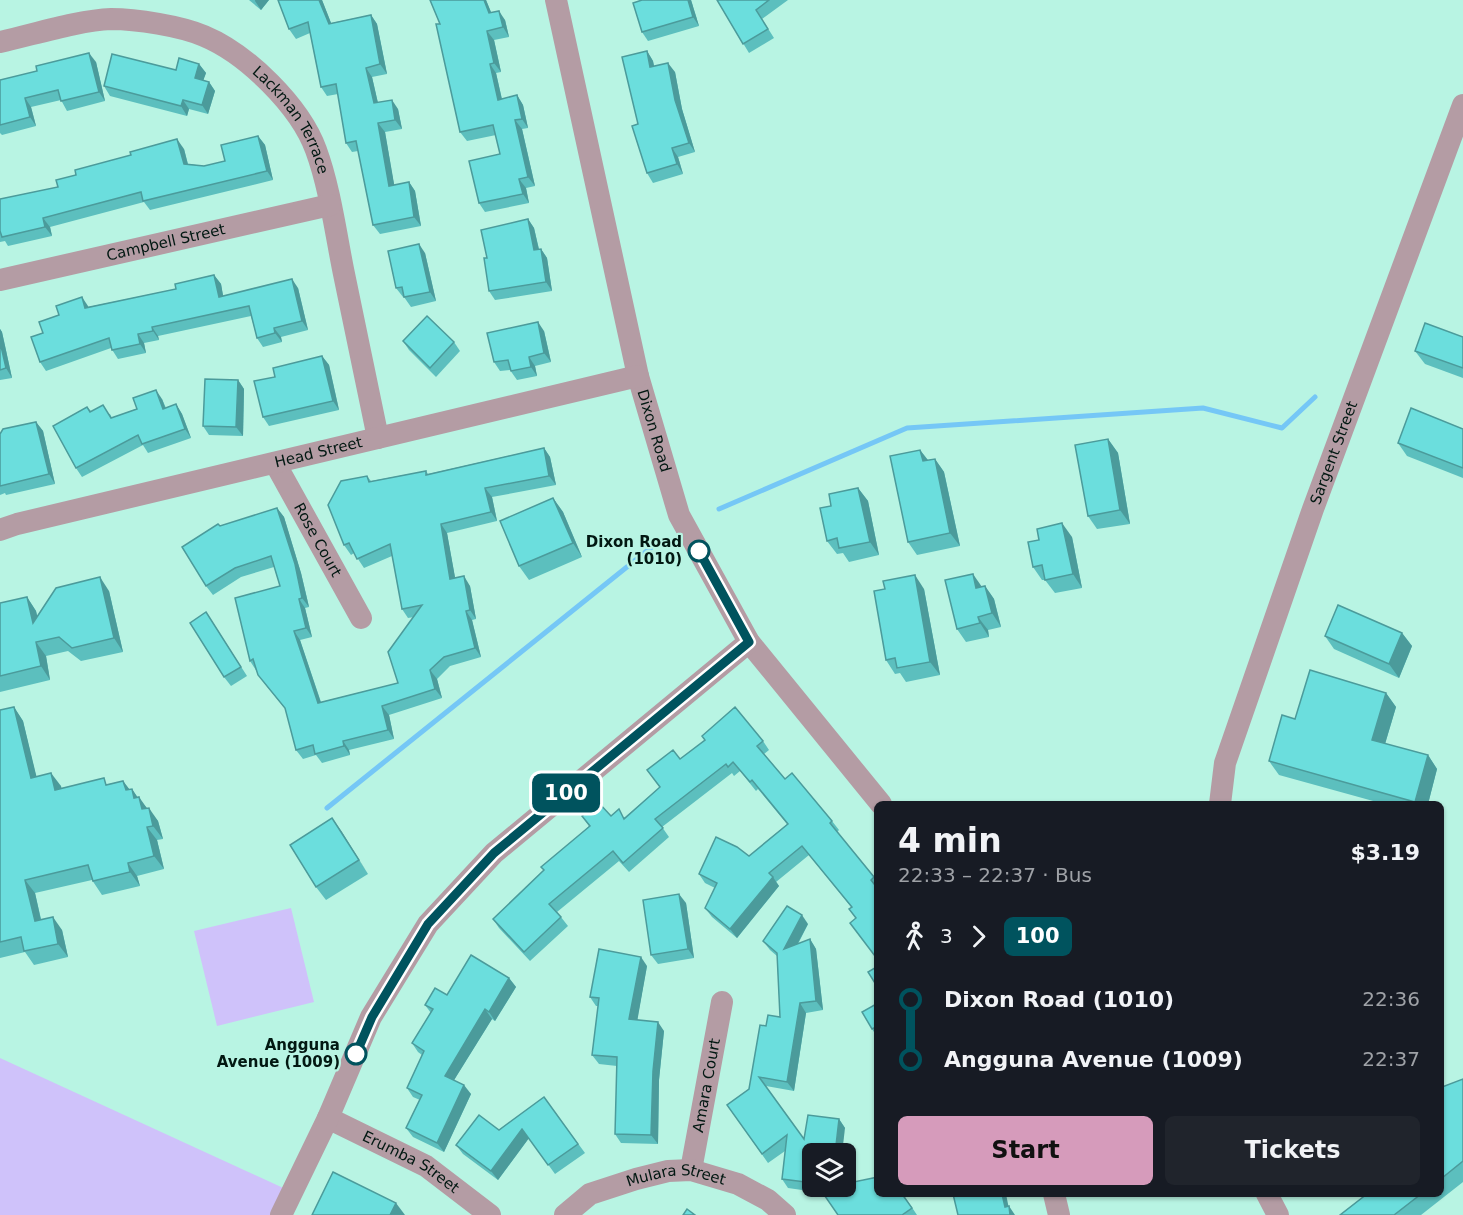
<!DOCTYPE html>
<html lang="en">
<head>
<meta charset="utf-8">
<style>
  :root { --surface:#171b24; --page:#20242c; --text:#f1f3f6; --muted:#9ea1a6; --accent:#d69bbb }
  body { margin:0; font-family:"DejaVu Sans",sans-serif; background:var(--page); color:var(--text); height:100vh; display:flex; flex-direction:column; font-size:22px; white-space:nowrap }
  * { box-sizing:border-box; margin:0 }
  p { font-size:20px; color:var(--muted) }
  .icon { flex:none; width:33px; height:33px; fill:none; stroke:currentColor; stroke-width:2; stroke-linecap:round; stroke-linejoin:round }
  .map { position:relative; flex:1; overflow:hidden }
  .drawer { position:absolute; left:874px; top:801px; width:570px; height:396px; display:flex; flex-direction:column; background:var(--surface); border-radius:9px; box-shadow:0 2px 4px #0004 }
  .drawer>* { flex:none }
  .badge { padding:0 12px; border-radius:9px; font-size:21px; line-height:39px }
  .fabs { position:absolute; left:802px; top:1143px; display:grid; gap:12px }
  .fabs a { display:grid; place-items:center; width:54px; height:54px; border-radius:9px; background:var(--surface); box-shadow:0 2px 4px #0004; font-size:30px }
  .map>.badge { position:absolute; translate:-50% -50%; box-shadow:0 0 0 3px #fff }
  .legs { display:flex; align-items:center; gap:9px; height:66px; padding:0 24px; font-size:20px }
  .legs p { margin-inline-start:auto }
  .head { display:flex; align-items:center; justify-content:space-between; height:102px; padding:0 24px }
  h1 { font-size:33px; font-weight:800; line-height:45px }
  .action { display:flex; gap:12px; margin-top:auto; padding:12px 24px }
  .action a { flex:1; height:69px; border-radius:9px; background:var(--accent); color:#111; font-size:24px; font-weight:800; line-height:69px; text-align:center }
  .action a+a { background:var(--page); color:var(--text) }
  ul { padding:0 24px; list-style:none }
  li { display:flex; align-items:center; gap:21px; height:60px; font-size:22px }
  li i { display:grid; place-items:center; width:9px; height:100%; margin:0 8px; background:currentColor }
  li i::after { content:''; width:15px; height:15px; margin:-8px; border:4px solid; border-radius:50%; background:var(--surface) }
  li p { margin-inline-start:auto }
  li:first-child i { background:linear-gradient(#0000 50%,currentColor 0) }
  li:last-child i { background:linear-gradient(currentColor 50%,#0000 0) }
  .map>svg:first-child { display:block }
  .green { fill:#cfc2fa }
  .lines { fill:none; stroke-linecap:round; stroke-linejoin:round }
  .stream { stroke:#75c7f6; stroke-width:5 }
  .minor { stroke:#b49ca4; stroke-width:22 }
  .wall { fill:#5cbfbe }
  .shaded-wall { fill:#4b9b9b }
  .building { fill:#6bdedd; stroke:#4b9b9b; stroke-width:1.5 }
  .line-1-casing { stroke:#fff; stroke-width:14 }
  .line-1 { stroke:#00535e; stroke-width:9 }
  .stop-1-dot { fill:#fff; stroke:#00535e; stroke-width:3 }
  .labels { text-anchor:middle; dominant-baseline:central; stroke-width:4.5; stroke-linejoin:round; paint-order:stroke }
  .street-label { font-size:15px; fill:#021812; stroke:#b8f4e3 }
  .stop-label { font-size:15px; font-weight:bold; fill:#021812; stroke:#b8f4e3; text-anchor:end }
</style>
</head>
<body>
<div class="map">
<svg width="1463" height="1215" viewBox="0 0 1463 1215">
  <rect width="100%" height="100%" fill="#b8f4e3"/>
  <g class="green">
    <path d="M291,908L314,1002L217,1026L194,931Z"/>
    <path d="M0,1058L292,1192L281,1215H0Z"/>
  </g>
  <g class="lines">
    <g class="stream">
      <path d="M719,509L907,428L1203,408L1282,428L1315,397"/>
      <path d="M327,808L653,546"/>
    </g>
    <g class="minor">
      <path id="s1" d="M556,0L638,376L679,515L749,642L881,804"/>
      <path id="s2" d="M0,42C32,35 80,20 111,19C136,19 181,26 204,36C247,54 300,106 316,150C330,188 336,235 344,274C355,329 367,383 378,438"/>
      <path id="s3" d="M0,280L330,205"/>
      <path id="s4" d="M275,463L361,618"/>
      <path id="s5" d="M0,530L17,524L638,376"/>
      <path id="s6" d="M1220,804L1225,763L1313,509L1463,105"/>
      <path id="s7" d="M328,1118L426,1166L490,1215"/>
      <path id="s8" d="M691,1170L722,1002"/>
      <path d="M1054,1194L1059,1215"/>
      <path d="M1267,1194L1278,1215"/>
      <path d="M281,1215L328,1118L371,1017L428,924L494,853L749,642"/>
      <path id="s9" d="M565,1215L590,1194L636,1179L668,1171L691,1170L738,1184L768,1200L785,1215"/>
    </g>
  </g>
  <g class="wall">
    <path d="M249,0H269L261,10Z"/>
    <path d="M278,0H322L331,23L371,15L377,24L387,74L372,77L378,103L398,109L402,129L385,132L394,185L409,182L415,191L421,226L380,234L373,225L358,151L352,152L346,143L338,94L327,96L321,87L310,33L296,39L289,29Z"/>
    <path d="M430,0H486L491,12L505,20L509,37L494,40L501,72L496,73L502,99L517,95L523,105L528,128L522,129L535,186L526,188L529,203L485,212L479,203L500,154L496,135L467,141L460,132L440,24Z"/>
    <path d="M642,0H691L699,26L648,41L642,32Z"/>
    <path d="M717,0H788L762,19L774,38L749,53Z"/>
    <path d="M647,51L653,61L654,66L675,72L682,109L695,152L678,157L683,174L653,183L647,173L638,124Z"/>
    <path d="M96,62L105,101L67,111L61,100L31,107L36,126L2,135L0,133V80Z"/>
    <path d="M199,64L206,73L203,80L209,82L215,91L208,114L189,109L187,116L110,96L104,86Z"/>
    <path d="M258,136L265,145L273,180L150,210L144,202L50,227L52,236L8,246L5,241L0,242V199L58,187L184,149L188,164L204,166L225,161Z"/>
    <path d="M528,219L534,228L539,249H541L547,258L552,291L495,300L489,291L487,258Z"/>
    <path d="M425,253L436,301L411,307L404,297H403L396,288Z"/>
    <path d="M214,275L221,284L223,296L298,288L308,330L281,337L282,342L263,347L257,338L251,316L158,336L159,340L144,343L146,353L118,359L111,348L46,371L40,362L43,333L59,315L88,306V307L176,289Z"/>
    <path d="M0,329L2,332L12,378L0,380Z"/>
    <path d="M544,331L551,362L535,366L537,376L517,380L510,370L500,371L494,362Z"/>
    <path d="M1463,337V378L1425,364L1415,351Z"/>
    <path d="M403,341L454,342L460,351L436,377L409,350Z"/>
    <path d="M322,356L329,365L339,410L269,426L263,417Z"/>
    <path d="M238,380L244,389L243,436L209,435L203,426Z"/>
    <path d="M162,399L166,408L176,404L182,414L191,438L148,453L143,445L82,477L76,468L87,407L91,411L110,414L112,418Z"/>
    <path d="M36,422L43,431L55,484L6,495L5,493L0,495V434Z"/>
    <path d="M1463,429V478L1407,456L1398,443Z"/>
    <path d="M1108,439L1118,453L1130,524L1097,529L1088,516Z"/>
    <path d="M544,448L550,457L556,485L492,497L497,521L447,533L455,578L470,586L476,619L472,620L481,657L450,666L437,679L442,698L389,715L394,739L349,750L350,755L322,763L316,755L303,759L296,750L286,710L265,684L250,661L280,586L274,567L241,577L213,595L206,586L220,526L277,508L284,517L301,573L309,607L305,608L312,637L300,640L321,702L398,683L414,617L408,618L402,609L392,556L364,568L354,553L351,555L344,545L367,476L371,481L426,471L428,474Z"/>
    <path d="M920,450L928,460L935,459L944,472L960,546L917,555L908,542Z"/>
    <path d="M858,488L868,501L879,555L849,562L843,553L837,554L827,541L831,506Z"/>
    <path d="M553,498L563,512L582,557L529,580L519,566Z"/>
    <path d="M1072,537L1082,588L1055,593L1045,580H1042L1033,567Z"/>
    <path d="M985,586L994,599L1001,627L988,630L989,637L966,642L957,629L982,587Z"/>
    <path d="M924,589L940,675L906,682L900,673L895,674L886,660Z"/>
    <path d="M109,591L123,652L81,661L68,651L46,656L50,680L0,692V603L27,597L36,611L37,616Z"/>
    <path d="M206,612L247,676L231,686L224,677Z"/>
    <path d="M1402,633L1412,646L1399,678L1334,649L1325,636Z"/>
    <path d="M1386,693L1396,707L1385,744L1428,755L1437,769L1428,804H1384L1279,775L1269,761L1295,719Z"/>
    <path d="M14,707L23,721L36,776L61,786V788L109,784L123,781L129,789H132L138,798L158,821L163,839L157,840L164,869L137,876L140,886L102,895L92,880L35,893L41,919L62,930L68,957L34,965L25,952L0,958V710Z"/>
    <path d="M763,741L769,750L764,754L785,779L832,821L839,830L837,832L878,881V960L856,918L851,907L809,855L776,882L779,886L737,938L712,917L705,908L715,888L705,883L699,874L749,856L787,824L758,789L756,791L740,771L734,776L732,773L662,827L669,837L629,872L619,861L557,912L568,926L530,961L499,928L493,919L589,826L582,816L625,817L660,787L680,759Z"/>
    <path d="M332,818L368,874L326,900L316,887Z"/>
    <path d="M686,903L694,958L658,964L651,955Z"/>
    <path d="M808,924L798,944L810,939L816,949L823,1010L806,1013L794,1091L766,1086L804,1139L839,1119L845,1128L813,1154V1186H846L847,1179L850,1183L903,1194L917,1215H838L823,1193L788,1188L782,1179L785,1151L768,1163L727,1105L749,1089L766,1026L780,1017L777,956L770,950L763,941Z"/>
    <path d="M647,966L637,1020L664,1031L659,1080L658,1144L621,1143L615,1134L617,1066L599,1064L592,1055L598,1006H596L590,997Z"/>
    <path d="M509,978L516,987L495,1021L492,1019L454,1080L471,1094L444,1152L413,1137L406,1128L420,1100L413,1097L407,1088L422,1055L418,1052L412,1043L431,1013L425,1005L447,995Z"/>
    <path d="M878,1003V1038L872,1029Z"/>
    <path d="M1463,1079V1182L1421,1215H1340L1367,1194H1442V1087Z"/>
    <path d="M544,1097L585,1153L555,1174L529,1138L498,1180L463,1154L456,1145L499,1130Z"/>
  </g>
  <g class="shaded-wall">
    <path d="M255,0H269L261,10L255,1Z"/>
    <path d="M319,0H322L335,33L329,24Z"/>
    <path d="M484,0H486L495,22L489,13Z"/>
    <path d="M688,0H691L699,26L693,17Z"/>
    <path d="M499,11L505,20L509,37L503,27Z"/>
    <path d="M371,15L377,24L387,74L380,64Z"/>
    <path d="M487,31L494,40L501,72L494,63Z"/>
    <path d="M647,51L653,61L656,76L650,67Z"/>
    <path d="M89,53L96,62L105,101L99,92Z"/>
    <path d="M668,63L675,72L682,109L695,152L689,143L675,100Z"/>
    <path d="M199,64L206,73L201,87L195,78Z"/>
    <path d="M490,64L496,73L504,109L498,100Z"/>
    <path d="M366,68L372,77L380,112L374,103Z"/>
    <path d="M209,82L215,91L208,114L202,105Z"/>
    <path d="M517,95L523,105L528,128L522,119Z"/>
    <path d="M25,98L31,107L36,126L30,117Z"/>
    <path d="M183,100L189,109L187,116L181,106Z"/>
    <path d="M392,100L398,109L402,129L395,120Z"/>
    <path d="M515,120L522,129L535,186L528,177Z"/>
    <path d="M378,123L385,132L396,195L389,186Z"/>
    <path d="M258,136L265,145L273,180L267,171Z"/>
    <path d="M177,139L184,149L190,173L184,164Z"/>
    <path d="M672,148L678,157L683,174L677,164Z"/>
    <path d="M519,179L526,188L529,203L523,194Z"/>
    <path d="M409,182L415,191L421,226L414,217Z"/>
    <path d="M43,218L50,227L52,236L45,227Z"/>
    <path d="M528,219L534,228L541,259L534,250Z"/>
    <path d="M419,244L425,253L436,301L430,292Z"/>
    <path d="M541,249L547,258L552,291L546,282Z"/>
    <path d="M214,275L221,284L225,306L219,297Z"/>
    <path d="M292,279L298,288L308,330L302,321Z"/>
    <path d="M82,297L88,306L92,317L85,308Z"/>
    <path d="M538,322L544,331L551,362L544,353Z"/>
    <path d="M152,327L158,336L159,340L153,331Z"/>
    <path d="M274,328L281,337L282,342L275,333Z"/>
    <path d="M0,329L2,332L12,378L6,368L0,342Z"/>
    <path d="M138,334L144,343L146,353L140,344Z"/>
    <path d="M322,356L329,365L339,410L333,401Z"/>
    <path d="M529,357L535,366L537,376L531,367Z"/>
    <path d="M238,380L244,389L243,436L236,427Z"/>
    <path d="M156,390L162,399L169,418L163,409Z"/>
    <path d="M176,404L182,414L191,438L185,429Z"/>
    <path d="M36,422L43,431L55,484L49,474Z"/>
    <path d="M1108,439L1118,453L1130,524L1120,510Z"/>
    <path d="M544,448L550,457L556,485L549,476Z"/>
    <path d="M920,450L930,463L923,461Z"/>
    <path d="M935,459L944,472L960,546L950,533Z"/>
    <path d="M485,488L492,497L497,521L491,512Z"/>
    <path d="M858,488L868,501L879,555L870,542Z"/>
    <path d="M553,498L563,512L582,557L573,543Z"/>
    <path d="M277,508L284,517L301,573L309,607L302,598Z"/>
    <path d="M1062,523L1072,537L1082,588L1073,574Z"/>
    <path d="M441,524L447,533L457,588L450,579Z"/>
    <path d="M973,574L982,587L976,588Z"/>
    <path d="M915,575L924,589L940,675L930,662Z"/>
    <path d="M464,576L470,586L476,619L470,610Z"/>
    <path d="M100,577L109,591L123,652L114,638Z"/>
    <path d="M985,586L994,599L1001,627L992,613Z"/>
    <path d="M27,597L36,611L42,636L33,623Z"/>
    <path d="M299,599L305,608L312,637L306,628Z"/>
    <path d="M466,611L472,620L481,657L475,648Z"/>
    <path d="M978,617L988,630L989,637L980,623Z"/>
    <path d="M294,631L300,640L324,712L318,703Z"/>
    <path d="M1402,633L1412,646L1399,678L1389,664Z"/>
    <path d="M36,642L46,656L50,680L41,666Z"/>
    <path d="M430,670L437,679L442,698L435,689Z"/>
    <path d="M1386,693L1396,707L1382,754L1372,740Z"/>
    <path d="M382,706L389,715L394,739L388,730Z"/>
    <path d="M14,707L23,721L40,791L31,778Z"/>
    <path d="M343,741L349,750L350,755L344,746Z"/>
    <path d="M1428,755L1437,769L1428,804H1417L1415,802Z"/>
    <path d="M51,773L61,786L65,803L55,790Z"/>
    <path d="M123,781L133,794L126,790Z"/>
    <path d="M132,789L140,801L139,797L149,811L152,823L134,798Z"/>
    <path d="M149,808L158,821L163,839L153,826Z"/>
    <path d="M332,818L342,832L368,874Z"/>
    <path d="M147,827L157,840L164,869L154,856Z"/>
    <path d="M128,863L137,876L140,886L130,872Z"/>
    <path d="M773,877L779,886L737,938L730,929Z"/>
    <path d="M25,880L35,893L44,934L35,921Z"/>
    <path d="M679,894L686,903L694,958L688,949Z"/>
    <path d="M802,915L808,924L790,958L784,949Z"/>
    <path d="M53,917L62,930L68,957L58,944Z"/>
    <path d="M810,939L816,949L823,1010L816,1001Z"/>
    <path d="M641,957L647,966L636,1028L629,1019Z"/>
    <path d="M509,978L516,987L495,1021L489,1012Z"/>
    <path d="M800,1003L806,1013L794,1091L787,1082Z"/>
    <path d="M485,1009L492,1019L451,1085L445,1076Z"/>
    <path d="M658,1022L664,1031L659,1080L658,1144L651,1135L653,1071Z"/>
    <path d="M464,1085L471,1094L444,1152L437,1143Z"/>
    <path d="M839,1119L845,1128L842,1154H835Z"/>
    <path d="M522,1129L529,1138L498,1180L491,1171Z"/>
    <path d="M1002,1194H1006L1009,1209V1206L1015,1215H1010L1005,1207Z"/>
    <path d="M396,1203L405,1215H390Z"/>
  </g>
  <g class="building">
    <path d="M278,0H319L329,24L371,15L380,64L366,68L374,103L392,100L395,120L378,123L389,186L409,182L414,217L373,225L356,141L346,143L336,84L321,87L308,22L289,29Z"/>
    <path d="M430,0H484L489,13L499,11L503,27L487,31L494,63L490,64L498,100L517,95L522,119L515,120L528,177L519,179L523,194L479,203L469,161L500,154L493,125L460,132L436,24H440Z"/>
    <path d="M642,0H688L693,17L642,32L633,3Z"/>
    <path d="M717,0H769L756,10L768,29L743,44Z"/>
    <path d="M647,51L650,67L668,63L675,100L689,143L672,148L677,164L647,173L632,126L638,124L622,57Z"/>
    <path d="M89,53L99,92L61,101L58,90L25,98L30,117L0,125V80L37,71L36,66Z"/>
    <path d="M112,54L176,70L179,58L199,64L195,78L209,82L202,105L183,100L181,106L104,86Z"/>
    <path d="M258,136L267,171L143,201L141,192L43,218L45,227L2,237L0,231V199L58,187L56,180L76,175L75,170L131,155L130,152L177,139L184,164L204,166L225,161L221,145Z"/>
    <path d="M528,219L534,250L541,249L546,282L489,291L484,258H487L481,230Z"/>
    <path d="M419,244L430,292L404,297L402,287L396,288L388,251Z"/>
    <path d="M214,275L219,297L292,279L302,321L274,328L275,333L257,338L249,306L152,327L153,331L138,334L140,344L112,350L109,338L40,362L31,337L43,333L39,322L59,315L56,306L82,297L85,308L176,289L175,284Z"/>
    <path d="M427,316L454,342L430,368L403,341Z"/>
    <path d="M538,322L544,353L529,357L531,367L511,371L508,360L494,362L487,333Z"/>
    <path d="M1425,323L1463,337V368L1415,351Z"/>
    <path d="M0,342L6,368L0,370Z"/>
    <path d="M322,356L333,401L263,417L254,381L275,377L273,368Z"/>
    <path d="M205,379L238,380L236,427L203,426Z"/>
    <path d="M156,390L163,409L176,404L185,429L142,444L138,435L76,468L53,426L87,407L90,412L103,405L111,418L137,409L133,398Z"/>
    <path d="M1411,408L1463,429V468L1398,443Z"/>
    <path d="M36,422L49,474L0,486V434L3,429Z"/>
    <path d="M1108,439L1120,510L1088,516L1075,445Z"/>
    <path d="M544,448L549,476L485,488L491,512L441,524L450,579L464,576L470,610L466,611L475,648L444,657L430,670L435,689L382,706L388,730L343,741L344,746L315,754L313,745L296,750L285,708L258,675L253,659L250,661L235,598L280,586L271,556L235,568L206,586L182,547L218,524L220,526L277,508L295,564L302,598L299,599L306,628L294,631L318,703L398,683L388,652L422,605L402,609L390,544L357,559L349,543L344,545L328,505L341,481L367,476L369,482L426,471V475Z"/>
    <path d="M920,450L923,461L935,459L950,533L908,542L890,456Z"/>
    <path d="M858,488L870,542L839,548L837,538L827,541L820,508L831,506L829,494Z"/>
    <path d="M553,498L573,543L519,566L500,521Z"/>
    <path d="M1062,523L1073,574L1045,580L1042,565L1033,567L1028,542L1039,540L1037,529Z"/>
    <path d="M973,574L976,588L985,586L992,613L978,617L980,623L957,629L945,580Z"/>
    <path d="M915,575L930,662L897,668L895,658L886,660L874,591L885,589L883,581Z"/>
    <path d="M100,577L114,638L72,648L59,637L36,642L41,666L0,676V603L27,597L33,623L56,588Z"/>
    <path d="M1338,605L1402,633L1389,664L1325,636Z"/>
    <path d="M206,612L241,667L224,677L190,623Z"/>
    <path d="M1310,670L1386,693L1372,740L1428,755L1415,802L1269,761L1282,715L1295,719Z"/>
    <path d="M14,707L31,778L51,773L55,790L104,778L106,785L123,781L126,790L132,789L134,798L139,797L142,809L149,808L153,826L147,827L154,856L128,863L130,872L93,881L88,865L25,880L35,921L53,917L58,944L24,951L21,937L0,942V710Z"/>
    <path d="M735,707L763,741L757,746L785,779L792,773L832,821L830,823L874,877L871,880L878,889V960L850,923L856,918L849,909L852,907L802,846L769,873L773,877L730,929L705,908L717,883L699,874L716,837L737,847L749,856L788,824L752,780L750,782L733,762L728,767L726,764L655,819L663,828L623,863L613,851L549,904L561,917L524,952L493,919L544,870L541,867L590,826L582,816L598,802L611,816L619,809L624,819L660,787L647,770L673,750L680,759L705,740L702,736Z"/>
    <path d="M332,818L359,860L316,887L290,845Z"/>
    <path d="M679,894L688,949L651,955L643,900Z"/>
    <path d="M787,906L802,915L784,949L810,939L816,1001L800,1003L787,1082L759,1077L804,1139L808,1115L839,1119L835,1154H813V1183L782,1179L787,1135L762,1154L727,1105L749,1089L760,1025L766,1026L768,1015L780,1017L777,953L763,941Z"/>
    <path d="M599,949L641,957L629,1019L658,1022L653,1071L651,1135L615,1134L617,1057L592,1055L599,998L590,997Z"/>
    <path d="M471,955L509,978L489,1012L485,1009L445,1076L464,1085L437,1143L406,1128L422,1095L407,1088L424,1051L412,1043L433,1009L425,1005L435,988L447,995Z"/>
    <path d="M878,966V988L868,972Z"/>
    <path d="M878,1003V1026L872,1029L862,1012Z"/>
    <path d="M1463,1079V1161L1442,1178V1087Z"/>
    <path d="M544,1097L578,1144L548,1165L522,1129L491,1171L456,1145L479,1115L499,1130Z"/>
    <path d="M333,1172L396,1203L390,1215H312Z"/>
    <path d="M878,1177V1194H902L912,1208L902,1215H838L818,1186H830V1191L836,1186H846V1180L847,1179L849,1183Z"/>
    <path d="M953,1194H1002L1005,1207L1009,1206L1010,1215H958Z"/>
    <path d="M1367,1194H1421L1394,1215H1340Z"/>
    <path d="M687,1209L695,1215H683Z"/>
  </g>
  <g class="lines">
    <g class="line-1-casing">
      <path id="line-1" d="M356,1054L372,1017L428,924L494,853L749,642L699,551"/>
    </g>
    <use href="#line-1" class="line-1"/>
  </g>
  <g class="stop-1-dot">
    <circle cx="699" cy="551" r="10"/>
    <circle cx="356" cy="1054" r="10"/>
  </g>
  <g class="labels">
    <g class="street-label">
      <text stroke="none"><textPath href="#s2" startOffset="333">Lackman Terrace</textPath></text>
      <text stroke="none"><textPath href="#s3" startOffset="170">Campbell Street</textPath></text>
      <text stroke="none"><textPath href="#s1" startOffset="442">Dixon Road</textPath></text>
      <text stroke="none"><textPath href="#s5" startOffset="328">Head Street</textPath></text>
      <text stroke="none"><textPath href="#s6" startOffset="370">Sargent Street</textPath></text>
      <text stroke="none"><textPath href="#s4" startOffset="88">Rose Court</textPath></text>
      <text stroke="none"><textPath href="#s8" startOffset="86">Amara Court</textPath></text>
      <text stroke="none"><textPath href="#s7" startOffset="94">Erumba Street</textPath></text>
      <text stroke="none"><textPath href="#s9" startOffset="122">Mulara Street</textPath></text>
    </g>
    <g class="stop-label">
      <text x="682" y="542">Dixon Road<tspan x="682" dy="17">(1010)</tspan></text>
      <text x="340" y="1045">Angguna<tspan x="340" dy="17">Avenue (1009)</tspan></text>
    </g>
  </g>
</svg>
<div class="fabs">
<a><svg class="icon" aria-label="layers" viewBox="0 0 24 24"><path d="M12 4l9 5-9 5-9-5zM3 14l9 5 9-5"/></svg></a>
</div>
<b class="badge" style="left:566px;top:793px;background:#00535e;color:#fff">100</b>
<section class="drawer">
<div class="head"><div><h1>4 min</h1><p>22:33 – 22:37 · Bus</p></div><b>$3.19</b></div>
<div class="legs"><svg class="icon" aria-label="walk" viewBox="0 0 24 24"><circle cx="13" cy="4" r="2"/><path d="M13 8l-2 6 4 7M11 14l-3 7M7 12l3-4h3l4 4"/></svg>3<svg class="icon" aria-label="forward" viewBox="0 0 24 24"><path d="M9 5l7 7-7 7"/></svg><b class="badge" style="background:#00535e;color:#fff">100</b></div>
<ul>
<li><i style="color:#00535e"></i><b>Dixon Road (1010)</b><p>22:36</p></li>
<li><i style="color:#00535e"></i><b>Angguna Avenue (1009)</b><p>22:37</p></li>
</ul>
<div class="action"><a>Start</a><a>Tickets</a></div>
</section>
</div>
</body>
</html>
